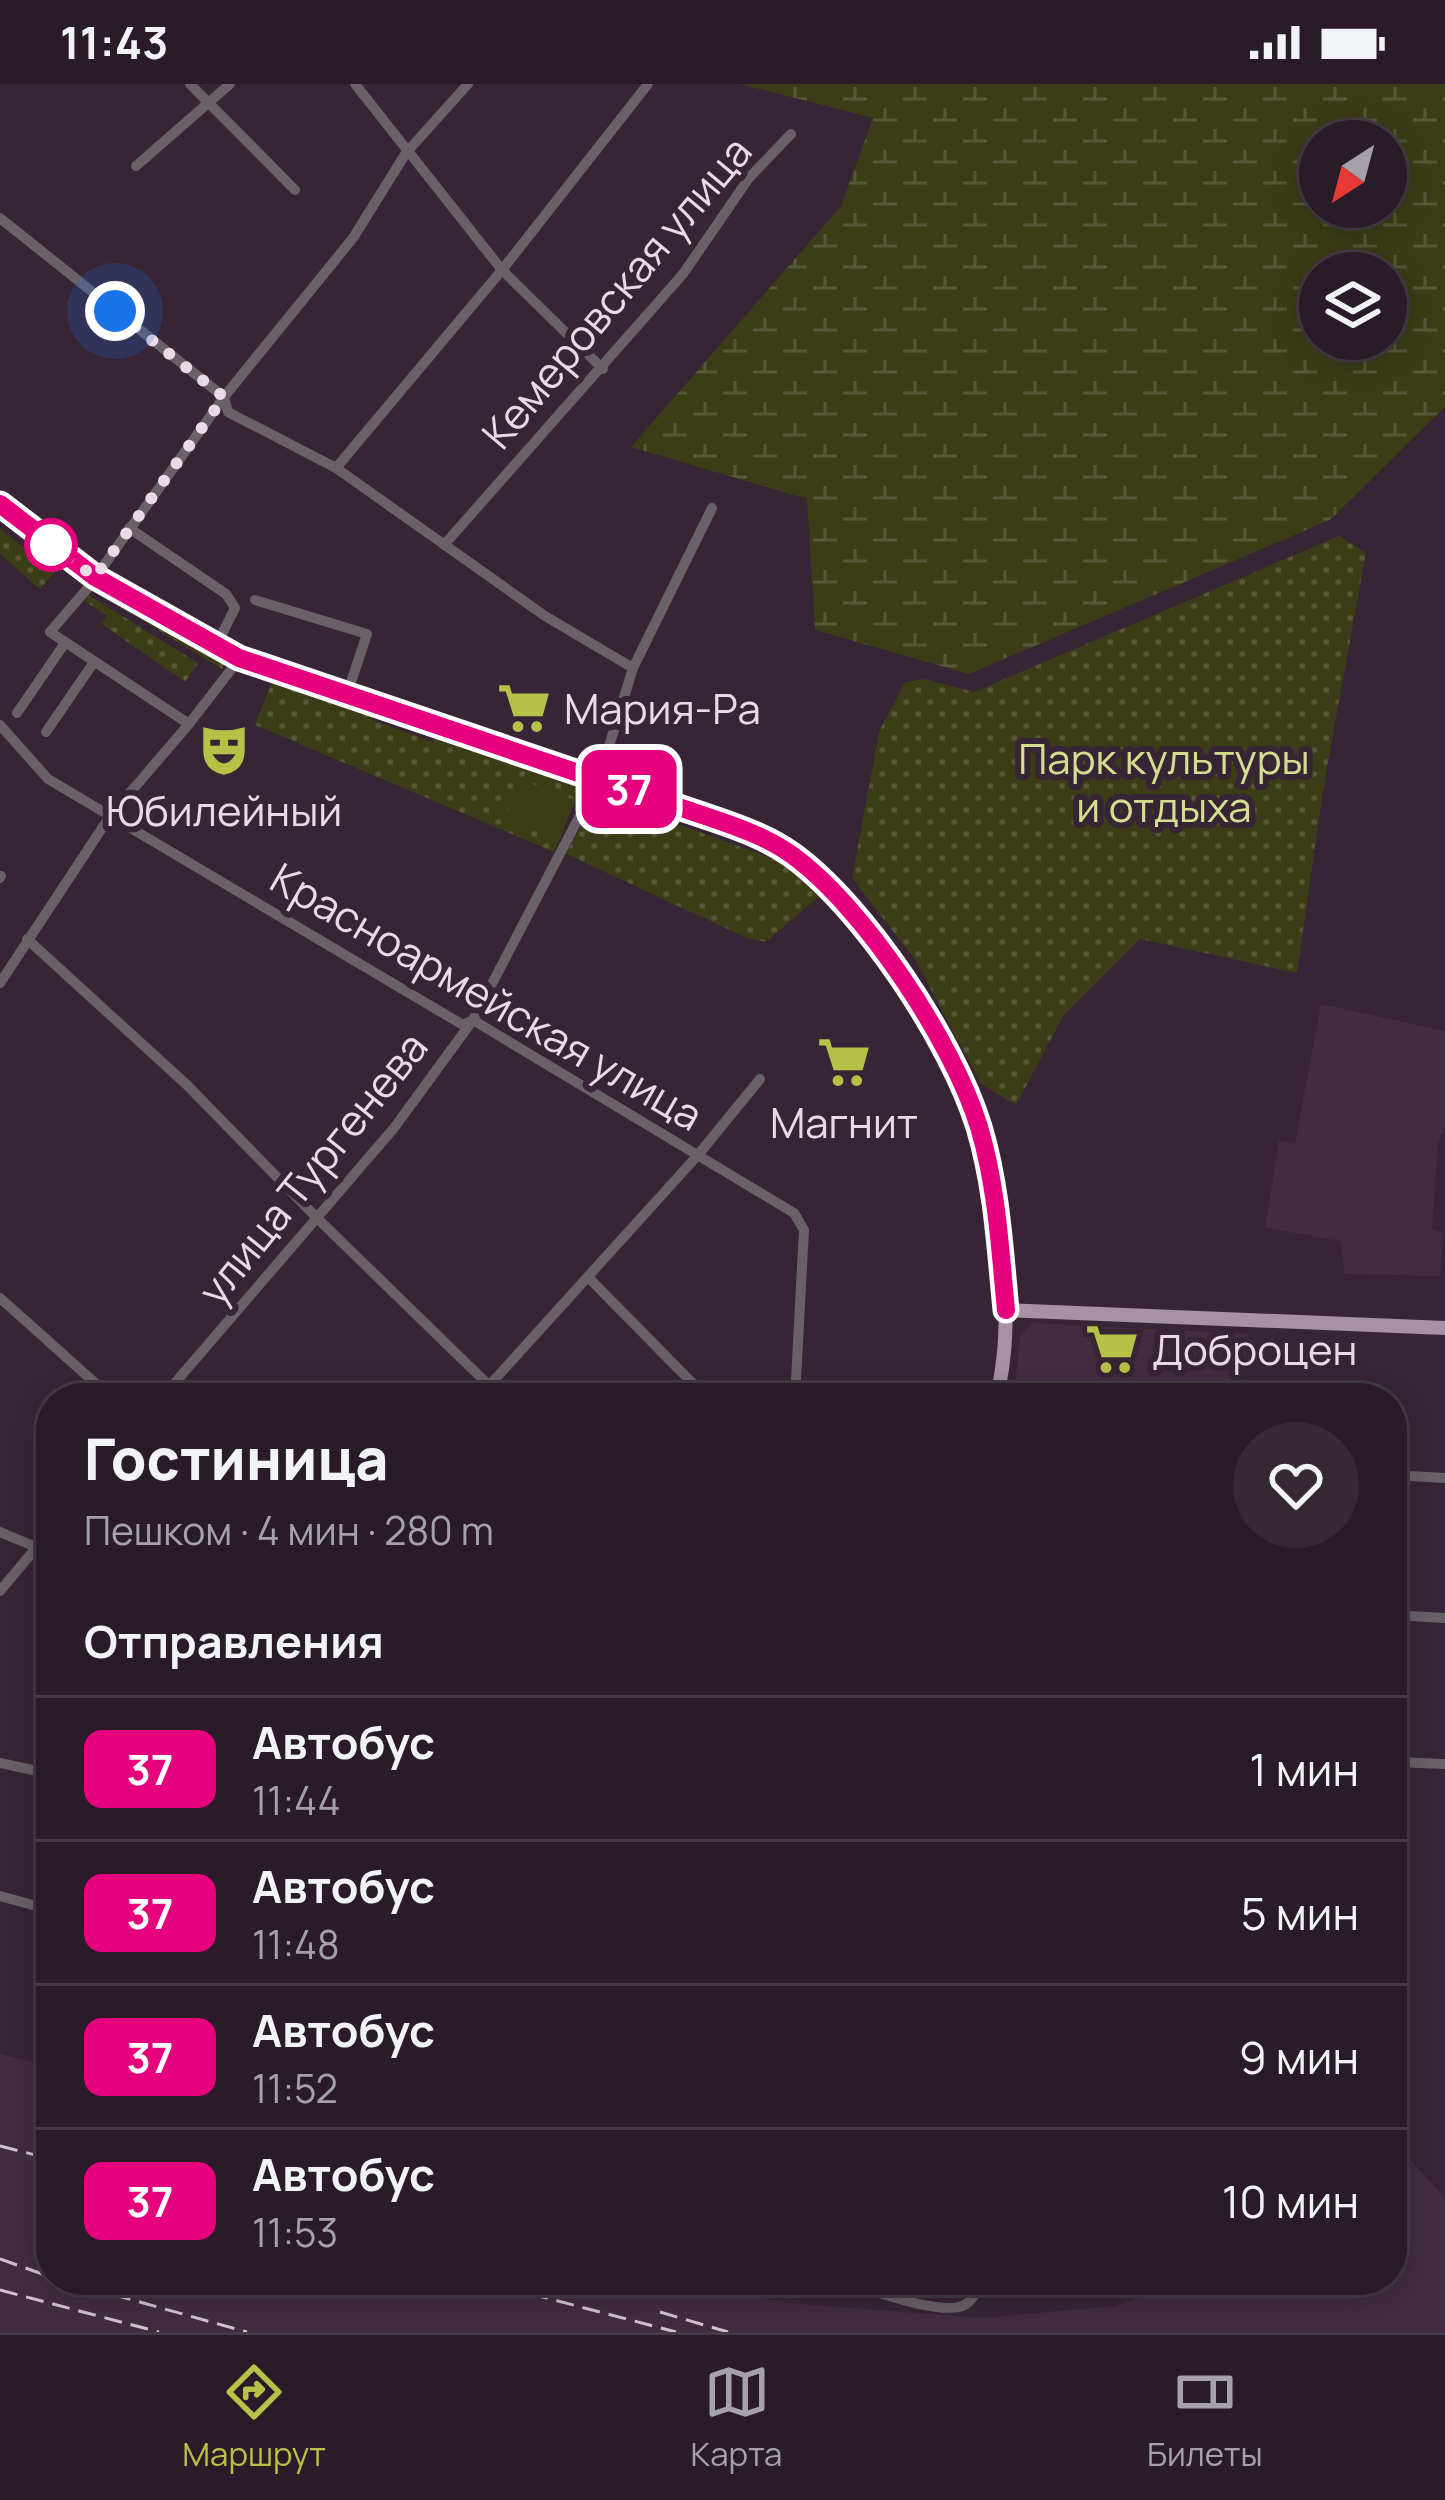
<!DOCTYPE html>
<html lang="ru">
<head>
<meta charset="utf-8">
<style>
  :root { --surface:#291c28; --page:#352934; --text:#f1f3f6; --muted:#a5a1a8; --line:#453a45; --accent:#b6c148 }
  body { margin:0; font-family:Manrope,sans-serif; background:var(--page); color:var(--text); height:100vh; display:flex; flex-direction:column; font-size:45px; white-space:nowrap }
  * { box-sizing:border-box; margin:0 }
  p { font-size:39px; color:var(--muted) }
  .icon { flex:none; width:66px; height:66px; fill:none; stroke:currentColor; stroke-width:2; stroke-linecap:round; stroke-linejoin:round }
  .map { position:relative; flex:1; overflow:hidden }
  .side { position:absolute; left:36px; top:1299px; width:1371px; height:912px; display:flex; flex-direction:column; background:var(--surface); border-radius:48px; box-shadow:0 6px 30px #0003,0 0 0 3px var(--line) }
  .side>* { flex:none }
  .badge { padding:0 24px; border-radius:18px; font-size:42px; line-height:78px }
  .needle { width:78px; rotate:216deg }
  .fabs { position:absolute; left:1299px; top:36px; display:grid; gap:24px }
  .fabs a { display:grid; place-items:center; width:108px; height:108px; border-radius:50%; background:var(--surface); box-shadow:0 6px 30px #0003,0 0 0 3px var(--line); font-size:60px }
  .you { position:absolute; width:60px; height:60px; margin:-30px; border:9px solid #fff; border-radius:50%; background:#1a73e8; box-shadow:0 0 0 18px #1a73e833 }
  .map>.badge { position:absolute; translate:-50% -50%; box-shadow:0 0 0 6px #fff }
  h2 { padding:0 48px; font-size:45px; line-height:108px }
  .round { display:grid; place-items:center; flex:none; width:126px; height:126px; border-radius:63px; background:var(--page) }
  .headline { display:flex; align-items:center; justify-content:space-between; height:204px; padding:0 48px }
  h1 { font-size:57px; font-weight:800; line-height:90px }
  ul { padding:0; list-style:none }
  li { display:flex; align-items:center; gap:36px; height:144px; padding:0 48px; border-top:3px solid var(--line) }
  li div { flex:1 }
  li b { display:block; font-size:45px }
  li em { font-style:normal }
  li .badge { min-width:132px; font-weight:700; text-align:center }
  .status { display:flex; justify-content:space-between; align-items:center; height:84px; padding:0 60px; background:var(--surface); direction:ltr }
  .status svg { height:33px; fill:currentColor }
  .dock { display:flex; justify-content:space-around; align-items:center; height:168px; border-top:3px solid var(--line); background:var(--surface); font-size:33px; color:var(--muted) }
  .dock a { display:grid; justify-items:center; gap:6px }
  .dock .active { color:var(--accent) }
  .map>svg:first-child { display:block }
  .built { fill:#432c40 }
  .grass { fill:url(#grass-dots) }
  .wetland { fill:url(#wetland-marsh); fill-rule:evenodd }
  .garden { fill:#3a3d16 }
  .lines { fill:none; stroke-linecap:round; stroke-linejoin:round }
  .minor { stroke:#696068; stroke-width:10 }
  .major { stroke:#a692a3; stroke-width:14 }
  .rail { stroke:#d0c3ce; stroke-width:3; stroke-dasharray:18 9; stroke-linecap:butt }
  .line-casing { stroke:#fff; stroke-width:27 }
  .line { stroke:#e6007e; stroke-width:18 }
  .walk { stroke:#e8dbe6; stroke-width:12; stroke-dasharray:0 21.6 }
  .stop-dot { fill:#fff; stroke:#e6007e; stroke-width:6 }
  .labels { text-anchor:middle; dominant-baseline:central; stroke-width:12; stroke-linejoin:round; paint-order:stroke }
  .street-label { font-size:42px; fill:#e8dbe6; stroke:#372535 }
  .poi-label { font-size:42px; fill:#e8dbe6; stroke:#372535; text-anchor:start }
  .park-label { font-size:42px; fill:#d5de8f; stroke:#372535 }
</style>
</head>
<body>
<div class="status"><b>11:43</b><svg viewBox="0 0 49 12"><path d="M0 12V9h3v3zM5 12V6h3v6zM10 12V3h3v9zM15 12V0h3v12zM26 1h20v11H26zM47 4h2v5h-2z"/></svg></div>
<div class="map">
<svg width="1445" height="2248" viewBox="0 0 1445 2248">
  <defs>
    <pattern id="grass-dots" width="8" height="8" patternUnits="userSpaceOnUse" patternTransform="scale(3)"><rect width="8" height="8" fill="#3a3d16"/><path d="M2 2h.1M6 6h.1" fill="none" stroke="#565838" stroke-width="1.8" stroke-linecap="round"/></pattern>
    <pattern id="wetland-marsh" width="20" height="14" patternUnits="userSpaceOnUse" patternTransform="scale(3)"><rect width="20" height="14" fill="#3a3d16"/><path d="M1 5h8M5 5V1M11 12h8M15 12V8" fill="none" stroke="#565838"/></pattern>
  </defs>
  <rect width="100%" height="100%" fill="#372535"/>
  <g class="built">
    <path d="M1321,920L1445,947V1044L1438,1057L1432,1146L1443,1149L1440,1192L1345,1190L1340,1157L1265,1144L1279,1057L1295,1060Z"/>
    <path d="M1032,1239L1249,1250L1241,1314H1014L1020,1253Z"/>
    <path d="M0,1970L51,1983V2196H689L788,2219L984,2234L1114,2222L1189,2196H1392V2051L1397,2062L1445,2113V2248H0Z"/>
  </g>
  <g class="grass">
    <path d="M0,445L55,488L40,505L0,470Z"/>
    <path d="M1339,452L1366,469L1323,706L1297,889L1140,855L1063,932L1016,1021L981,1000L916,877L852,794L879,648L905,598L924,595L974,608Z"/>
    <path d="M99,500L172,549L225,576L222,585L94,507Z"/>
    <path d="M87,510L198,579L185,598L102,540L107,532L83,516Z"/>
    <path d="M272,598L373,630L372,636L433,658L435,654L411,646L413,641L591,701L585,714L576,712L554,768L255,641Z"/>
    <path d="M598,711L776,776L822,810L766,858L747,854L566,770Z"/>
  </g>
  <path class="wetland" d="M740,0H1445V323L1330,436L969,590L815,546L807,415L631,363L841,122L873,34ZM1320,57H1386V123H1320ZM1320,189H1386V255H1320Z"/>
  <path class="garden" d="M520,695L575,716L560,755L505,734Z"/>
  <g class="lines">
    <g class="minor">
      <path d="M190,0L295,106"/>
      <path d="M355,0L502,186L603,285"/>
      <path d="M136,82L230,0"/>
      <path d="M0,134L224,313L228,328L336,384L545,532L633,584"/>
      <path d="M336,384L502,186L648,0"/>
      <path d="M129,444L226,510L235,524L216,562"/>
      <path d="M444,461L683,190L749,94L791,50"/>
      <path d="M255,516L367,550L347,610"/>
      <path d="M17,629L65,559"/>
      <path d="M189,640L50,548L87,505L224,313L353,154L406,69L468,0"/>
      <path d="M0,641L48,695L463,941L473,936L794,1129L804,1146L795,1314"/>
      <path d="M46,648L94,578"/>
      <path d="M0,794L1,792"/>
      <path d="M27,855L187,1001L318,1135L502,1314"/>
      <path d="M0,899L110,732L189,640L240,574"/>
      <path d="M589,1194L707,1314"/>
      <path d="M0,1214L112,1314"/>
      <path d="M162,1314L394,1044L473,936L599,695L633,584L712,424"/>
      <path d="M478,1314L698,1071L760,995"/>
      <path d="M1392,1391L1445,1394"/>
      <path d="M0,1448L36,1463"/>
      <path d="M0,1507L51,1446"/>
      <path d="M1392,1531L1445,1534"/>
      <path d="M0,1679L51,1690"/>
      <path d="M1392,1690L1396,1678L1445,1680"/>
      <path d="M0,1812L51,1826"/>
      <path d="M838,2196C863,2203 946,2235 966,2220C974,2215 977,2205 981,2196"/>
    </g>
    <g class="major">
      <path d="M0,420L95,493L240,574L717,736C755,750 790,766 821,794C879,847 953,966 978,1041C1002,1112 1016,1242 996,1314"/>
      <path d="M1006,1226L1445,1244"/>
    </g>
    <g class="rail">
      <path d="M0,2062L51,2075"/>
      <path d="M0,2175L51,2193"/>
      <path d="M61,2196L247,2248"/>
      <path d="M478,2196L676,2248"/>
      <path d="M0,2206L159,2248"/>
      <path d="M660,2228L728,2248"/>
    </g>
  </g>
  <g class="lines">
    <g class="line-casing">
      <path id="line" d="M0,420L95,493L239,574L717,736C743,745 770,755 792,771C864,823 953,958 979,1043C997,1103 1000,1165 1006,1226"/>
    </g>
    <use href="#line" class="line"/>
    <path class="walk" d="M51,461L95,493L224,313L115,227"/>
  </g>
  <defs>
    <g id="supermarket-bare" transform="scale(4.14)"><path d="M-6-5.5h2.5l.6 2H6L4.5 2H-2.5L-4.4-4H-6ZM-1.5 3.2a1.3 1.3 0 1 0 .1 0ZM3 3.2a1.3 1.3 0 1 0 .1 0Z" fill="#b6c148" stroke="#372535" stroke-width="2.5" paint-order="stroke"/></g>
    <g id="theatre-bare" transform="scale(4.14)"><path d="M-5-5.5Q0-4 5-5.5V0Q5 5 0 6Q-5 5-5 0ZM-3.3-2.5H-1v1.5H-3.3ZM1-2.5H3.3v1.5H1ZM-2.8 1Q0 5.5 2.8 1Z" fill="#b6c148" stroke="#372535" stroke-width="2.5" paint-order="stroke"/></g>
  </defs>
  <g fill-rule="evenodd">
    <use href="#supermarket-bare" x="524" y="624"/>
    <use href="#theatre-bare" x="224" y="666"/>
    <use href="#supermarket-bare" x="844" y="978"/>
    <use href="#supermarket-bare" x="1112" y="1265"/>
  </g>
  <circle class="stop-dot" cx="51" cy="461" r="24"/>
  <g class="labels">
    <g class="street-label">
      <text transform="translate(616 208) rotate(-50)">Кемеровская улица</text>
      <text transform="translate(487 912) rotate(30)">Красноармейская улица</text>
      <text transform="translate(312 1084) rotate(-51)">улица Тургенева</text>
    </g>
    <g class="poi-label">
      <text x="564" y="624">Мария-Ра</text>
      <text x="224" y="726" text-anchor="middle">Юбилейный</text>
      <text x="844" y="1038" text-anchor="middle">Магнит</text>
      <text x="1152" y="1265">Доброцен</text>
    </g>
    <g class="park-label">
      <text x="1164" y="674">Парк культуры<tspan x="1164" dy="48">и отдыха</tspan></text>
    </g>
  </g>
</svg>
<div class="fabs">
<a><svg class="needle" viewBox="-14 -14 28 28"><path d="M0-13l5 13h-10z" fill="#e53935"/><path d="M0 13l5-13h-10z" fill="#a5a1a8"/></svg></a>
<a><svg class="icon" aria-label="layers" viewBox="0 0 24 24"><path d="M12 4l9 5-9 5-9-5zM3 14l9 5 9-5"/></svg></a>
</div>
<div class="you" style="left:115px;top:227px"></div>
<b class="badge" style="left:629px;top:705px;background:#e6007e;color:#fff">37</b>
<section class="side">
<div class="headline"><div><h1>Гостиница</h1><p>Пешком · 4 мин · 280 m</p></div><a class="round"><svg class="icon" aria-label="heart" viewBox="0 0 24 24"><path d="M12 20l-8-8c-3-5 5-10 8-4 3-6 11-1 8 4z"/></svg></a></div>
<h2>Отправления</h2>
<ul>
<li><span class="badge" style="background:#e6007e;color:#fff">37</span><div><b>Автобус</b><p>11:44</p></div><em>1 мин</em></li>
<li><span class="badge" style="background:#e6007e;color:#fff">37</span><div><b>Автобус</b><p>11:48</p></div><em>5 мин</em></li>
<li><span class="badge" style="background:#e6007e;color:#fff">37</span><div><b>Автобус</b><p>11:52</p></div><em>9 мин</em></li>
<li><span class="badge" style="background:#e6007e;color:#fff">37</span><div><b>Автобус</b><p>11:53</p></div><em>10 мин</em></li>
</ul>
</section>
</div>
<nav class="dock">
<a class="active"><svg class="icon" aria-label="directions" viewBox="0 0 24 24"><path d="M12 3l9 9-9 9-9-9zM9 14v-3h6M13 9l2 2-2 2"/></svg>Маршрут</a>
<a><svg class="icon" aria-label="map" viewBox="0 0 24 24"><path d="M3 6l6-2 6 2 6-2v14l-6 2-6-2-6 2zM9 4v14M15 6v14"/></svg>Карта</a>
<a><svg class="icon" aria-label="tickets" viewBox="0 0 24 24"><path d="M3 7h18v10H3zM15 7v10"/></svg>Билеты</a>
</nav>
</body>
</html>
